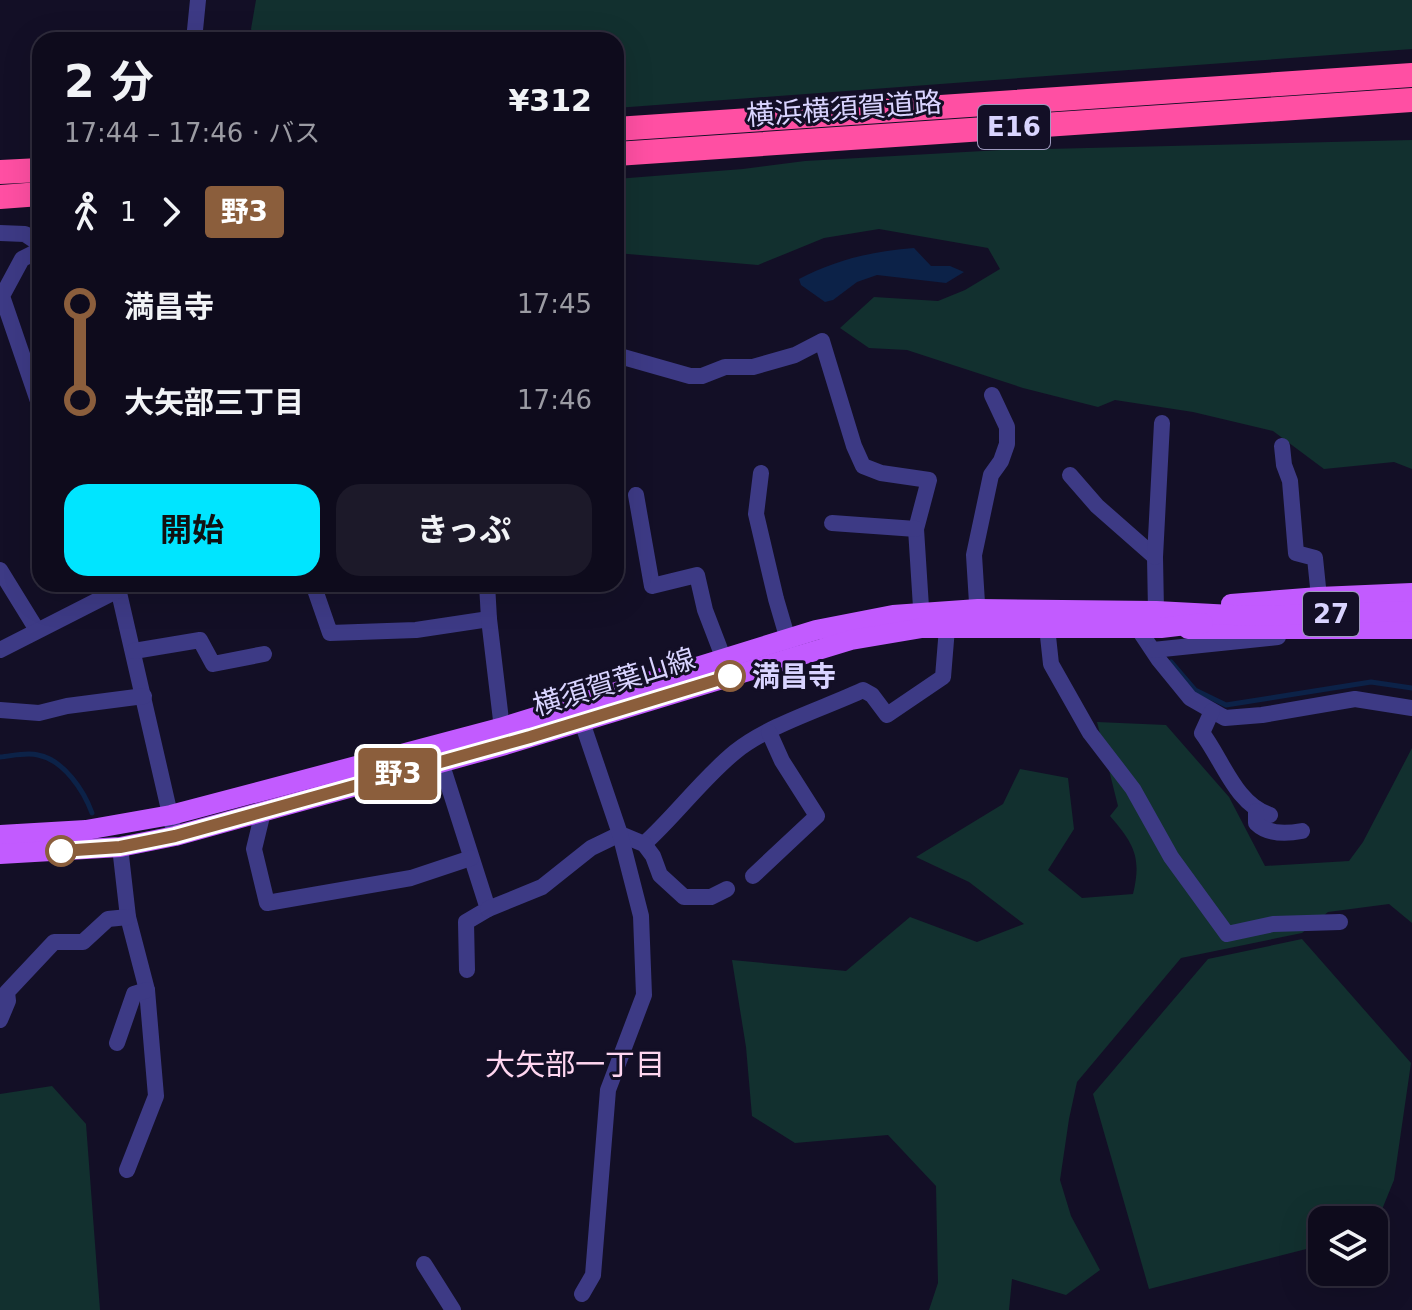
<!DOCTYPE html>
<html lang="ja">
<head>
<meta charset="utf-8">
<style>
  :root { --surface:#0e0b1c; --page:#1c1929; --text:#f1f3f6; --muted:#9b9ba3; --line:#2e2b3b; --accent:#00e5ff }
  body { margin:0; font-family:"DejaVu Sans","Noto Sans JP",sans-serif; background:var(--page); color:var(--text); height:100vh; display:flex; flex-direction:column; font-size:30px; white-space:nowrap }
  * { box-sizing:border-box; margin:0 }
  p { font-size:26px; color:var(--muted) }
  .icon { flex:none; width:44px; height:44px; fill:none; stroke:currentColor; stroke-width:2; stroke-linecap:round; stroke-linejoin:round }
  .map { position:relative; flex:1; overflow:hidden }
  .details { position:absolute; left:32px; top:32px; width:592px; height:560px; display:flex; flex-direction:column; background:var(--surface); border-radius:24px; box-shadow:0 8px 32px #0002,0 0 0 2px var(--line) }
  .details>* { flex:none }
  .badge { padding:0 16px; border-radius:6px; font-size:28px; line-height:52px }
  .tools { position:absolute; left:1308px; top:1206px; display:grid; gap:16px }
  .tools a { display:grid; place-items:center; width:80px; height:80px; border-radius:16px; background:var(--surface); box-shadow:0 8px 32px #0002,0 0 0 2px var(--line); font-size:40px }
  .map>.badge { position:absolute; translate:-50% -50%; box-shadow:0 0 0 4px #fff }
  .legs { display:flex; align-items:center; gap:12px; height:88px; padding:0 32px; font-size:26px }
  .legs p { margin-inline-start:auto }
  .summary { display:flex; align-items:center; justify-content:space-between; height:136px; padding:0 32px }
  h1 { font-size:44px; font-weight:700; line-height:60px }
  .cta { display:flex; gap:16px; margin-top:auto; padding:16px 32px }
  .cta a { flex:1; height:92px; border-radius:24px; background:var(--accent); color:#111; font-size:32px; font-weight:700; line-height:92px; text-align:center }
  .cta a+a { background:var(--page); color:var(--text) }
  ul { padding:0 32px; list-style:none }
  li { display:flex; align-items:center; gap:28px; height:96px; font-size:30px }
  li i { display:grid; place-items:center; width:12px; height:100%; margin:0 10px; background:currentColor }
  li i::after { content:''; width:20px; height:20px; margin:-10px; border:6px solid; border-radius:50%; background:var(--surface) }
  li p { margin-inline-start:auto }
  li:first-child i { background:linear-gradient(#0000 50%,currentColor 0) }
  li:last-child i { background:linear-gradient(currentColor 50%,#0000 0) }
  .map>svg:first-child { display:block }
  .green { fill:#12302f }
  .water { fill:#0c2248 }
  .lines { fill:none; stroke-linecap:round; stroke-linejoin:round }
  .stream { stroke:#0c2248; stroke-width:5 }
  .street { stroke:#3d3a85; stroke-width:16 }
  .primary { stroke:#c25bff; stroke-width:20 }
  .highway { stroke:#ff4fa3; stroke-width:24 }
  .line-1-casing { stroke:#fff; stroke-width:18 }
  .line-1 { stroke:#8b5e3c; stroke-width:12 }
  .stop-1-dot { fill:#fff; stroke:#8b5e3c; stroke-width:4 }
  .labels { text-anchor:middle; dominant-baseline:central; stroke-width:6; stroke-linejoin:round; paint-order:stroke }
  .shield { fill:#130f26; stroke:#9e99be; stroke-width:2 }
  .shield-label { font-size:26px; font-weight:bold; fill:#d9d4ff }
  .street-label { font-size:28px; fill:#d9d4ff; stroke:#130f26 }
  .stop-label { font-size:28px; font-weight:bold; fill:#d9d4ff; stroke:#130f26; text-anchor:start }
  .neighbourhood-label { font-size:30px; fill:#ffd6f0; stroke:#130f26 }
</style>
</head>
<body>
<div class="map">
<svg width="1412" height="1310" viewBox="0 0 1412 1310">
  <rect width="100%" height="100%" fill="#130f26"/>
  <g class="green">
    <path d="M256,0H1412V49L616,108V40H255L251,29Z"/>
    <path d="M1412,140V469L1394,462L1324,469L1273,431L1193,412L1115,400L1098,407L1023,388L907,350L869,348L840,328L874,297L938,301L965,290L1000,269L988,248L879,229L824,238L758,265L616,253V179L743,169L805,161L1001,150Z"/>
    <path d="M1097,722L1166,725L1229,797L1265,866L1349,861L1363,842L1412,748V923L1389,904L1328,912L1302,933L1181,958L1077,1082L1069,1119L1060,1180L1071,1216L1100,1270L1066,1295L1012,1279L1009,1310H929L938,1283L936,1186L888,1135L795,1143L752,1116L746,1047L732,960L846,971L910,917L977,942L1024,924L969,882L916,857L1003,804L1020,769L1068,778L1074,829L1048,870L1082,898L1133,894C1142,857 1134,844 1110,816L1118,806Z"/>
    <path d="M1302,939L1411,1063L1394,1180L1374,1229V1220H1322V1245L1149,1289L1093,1094L1208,959Z"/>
    <path d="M52,1086L86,1124L100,1310H0V1094Z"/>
  </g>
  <path class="water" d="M914,248L931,266H950L964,272L946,283L877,275L857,282L833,300L825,302L801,285L799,279C835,260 873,251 914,248Z"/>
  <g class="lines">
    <g class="stream">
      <path d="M1171,662L1195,690L1226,705L1371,682L1412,688"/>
      <path d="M0,757C12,756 26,752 38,755C64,760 84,791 92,813"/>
    </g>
    <g class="street">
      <path d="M194,40L198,0"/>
      <path d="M0,233L25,234L40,244"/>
      <path d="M40,250L22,259L2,296L40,407"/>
      <path d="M616,355L690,376H702L725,367H753L795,355L822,341L854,446L863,466L881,473L929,480L916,529L922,623"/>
      <path d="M1282,446L1284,465L1290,481L1296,553L1315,558L1319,597"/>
      <path d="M761,473L756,514L776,599L791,650"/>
      <path d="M1070,475L1097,506L1155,557L1156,611L1159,620"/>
      <path d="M636,495L652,586L697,575L705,610L728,670"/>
      <path d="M832,523L916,529"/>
      <path d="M1155,557L1162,423"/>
      <path d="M0,570L37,630"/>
      <path d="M117,584L175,836"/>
      <path d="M313,584L330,633L416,630L489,619"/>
      <path d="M487,584L489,619L503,737"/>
      <path d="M978,619L974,555L991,475L1001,461L1007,444V427L992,395"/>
      <path d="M1047,627L1051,664L1090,733L1133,789L1171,857L1227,934L1273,924L1340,922"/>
      <path d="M1137,627L1159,660L1190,698L1225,718L1262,715L1355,699L1412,708"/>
      <path d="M0,650L118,590"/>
      <path d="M1153,650L1278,637"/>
      <path d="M134,651L200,640L213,664L264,654"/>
      <path d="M0,710L39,713L67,706L144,696"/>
      <path d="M1212,711L1202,733C1222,759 1236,805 1270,815"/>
      <path d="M441,762L488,909L466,922L467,970"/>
      <path d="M1256,811V823C1268,835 1286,834 1302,831"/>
      <path d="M263,812L254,849L267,903L411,878L471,858"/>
      <path d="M644,844C676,815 702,779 735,752C768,725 825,708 863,690L872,695L887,715L943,677L947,628"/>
      <path d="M120,847L128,917L147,990L156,1096L127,1170"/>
      <path d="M753,876L817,816L782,761L769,732"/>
      <path d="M488,909L542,887L591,848L620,834L644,844L653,856L660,875L684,897H711L727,889"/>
      <path d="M0,1020L8,1001L7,992L54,942H83L108,919L128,917"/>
      <path d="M117,1043L134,994L147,990"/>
      <path d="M424,1264L453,1310"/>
      <path d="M582,1294L593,1275L608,1090L644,995L641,916L620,834L582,722"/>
    </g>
    <g class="primary">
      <path d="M1231,604L1319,597L1412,593"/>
      <path d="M1188,629H1412"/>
      <path d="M0,835L86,830L171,815L500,728L816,630L893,615L978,609L1156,611L1251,616L1412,611"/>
      <path d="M0,854L120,847L175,836L505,745L851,640L922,628H1161L1203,623"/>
    </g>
    <g class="highway">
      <path d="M616,129L1412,75"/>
      <path d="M616,154L1412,100"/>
      <path d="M0,172L40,170"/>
      <path d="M0,197L40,194"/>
    </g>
  </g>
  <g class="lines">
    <g class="line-1-casing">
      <path id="line-1" d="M61,851L120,847L175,836L530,737L730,676"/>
    </g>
    <use href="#line-1" class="line-1"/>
  </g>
  <g class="stop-1-dot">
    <circle cx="730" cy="676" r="14"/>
    <circle cx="61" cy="851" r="14"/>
  </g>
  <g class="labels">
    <g class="shield">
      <rect x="978" y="105" width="72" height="44" rx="6"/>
      <rect x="1303" y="592" width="56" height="44" rx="6"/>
    </g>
    <g class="shield-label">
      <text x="1014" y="127">E16</text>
      <text x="1331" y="614">27</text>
    </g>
    <g class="street-label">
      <text transform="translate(844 109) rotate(-4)">横浜横須賀道路</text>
      <text transform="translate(614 682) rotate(-17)">横須賀葉山線</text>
    </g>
    <g class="stop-label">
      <text x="752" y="676">満昌寺</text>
    </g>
    <g class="neighbourhood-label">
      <text x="575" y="1064">大矢部一丁目</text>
    </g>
  </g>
</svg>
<div class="tools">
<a><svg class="icon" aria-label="layers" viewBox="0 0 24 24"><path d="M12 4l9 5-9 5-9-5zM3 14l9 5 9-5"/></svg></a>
</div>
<b class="badge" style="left:398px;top:774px;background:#8b5e3c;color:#fff">野3</b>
<section class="details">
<div class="summary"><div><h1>2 分</h1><p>17:44 – 17:46 · バス</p></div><b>¥312</b></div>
<div class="legs"><svg class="icon" aria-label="walk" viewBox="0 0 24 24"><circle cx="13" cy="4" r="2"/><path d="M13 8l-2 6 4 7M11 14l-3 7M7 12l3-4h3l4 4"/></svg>1<svg class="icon" aria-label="forward" viewBox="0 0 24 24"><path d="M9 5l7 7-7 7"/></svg><b class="badge" style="background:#8b5e3c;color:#fff">野3</b></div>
<ul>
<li><i style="color:#8b5e3c"></i><b>満昌寺</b><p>17:45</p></li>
<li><i style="color:#8b5e3c"></i><b>大矢部三丁目</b><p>17:46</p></li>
</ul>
<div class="cta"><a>開始</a><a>きっぷ</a></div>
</section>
</div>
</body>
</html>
